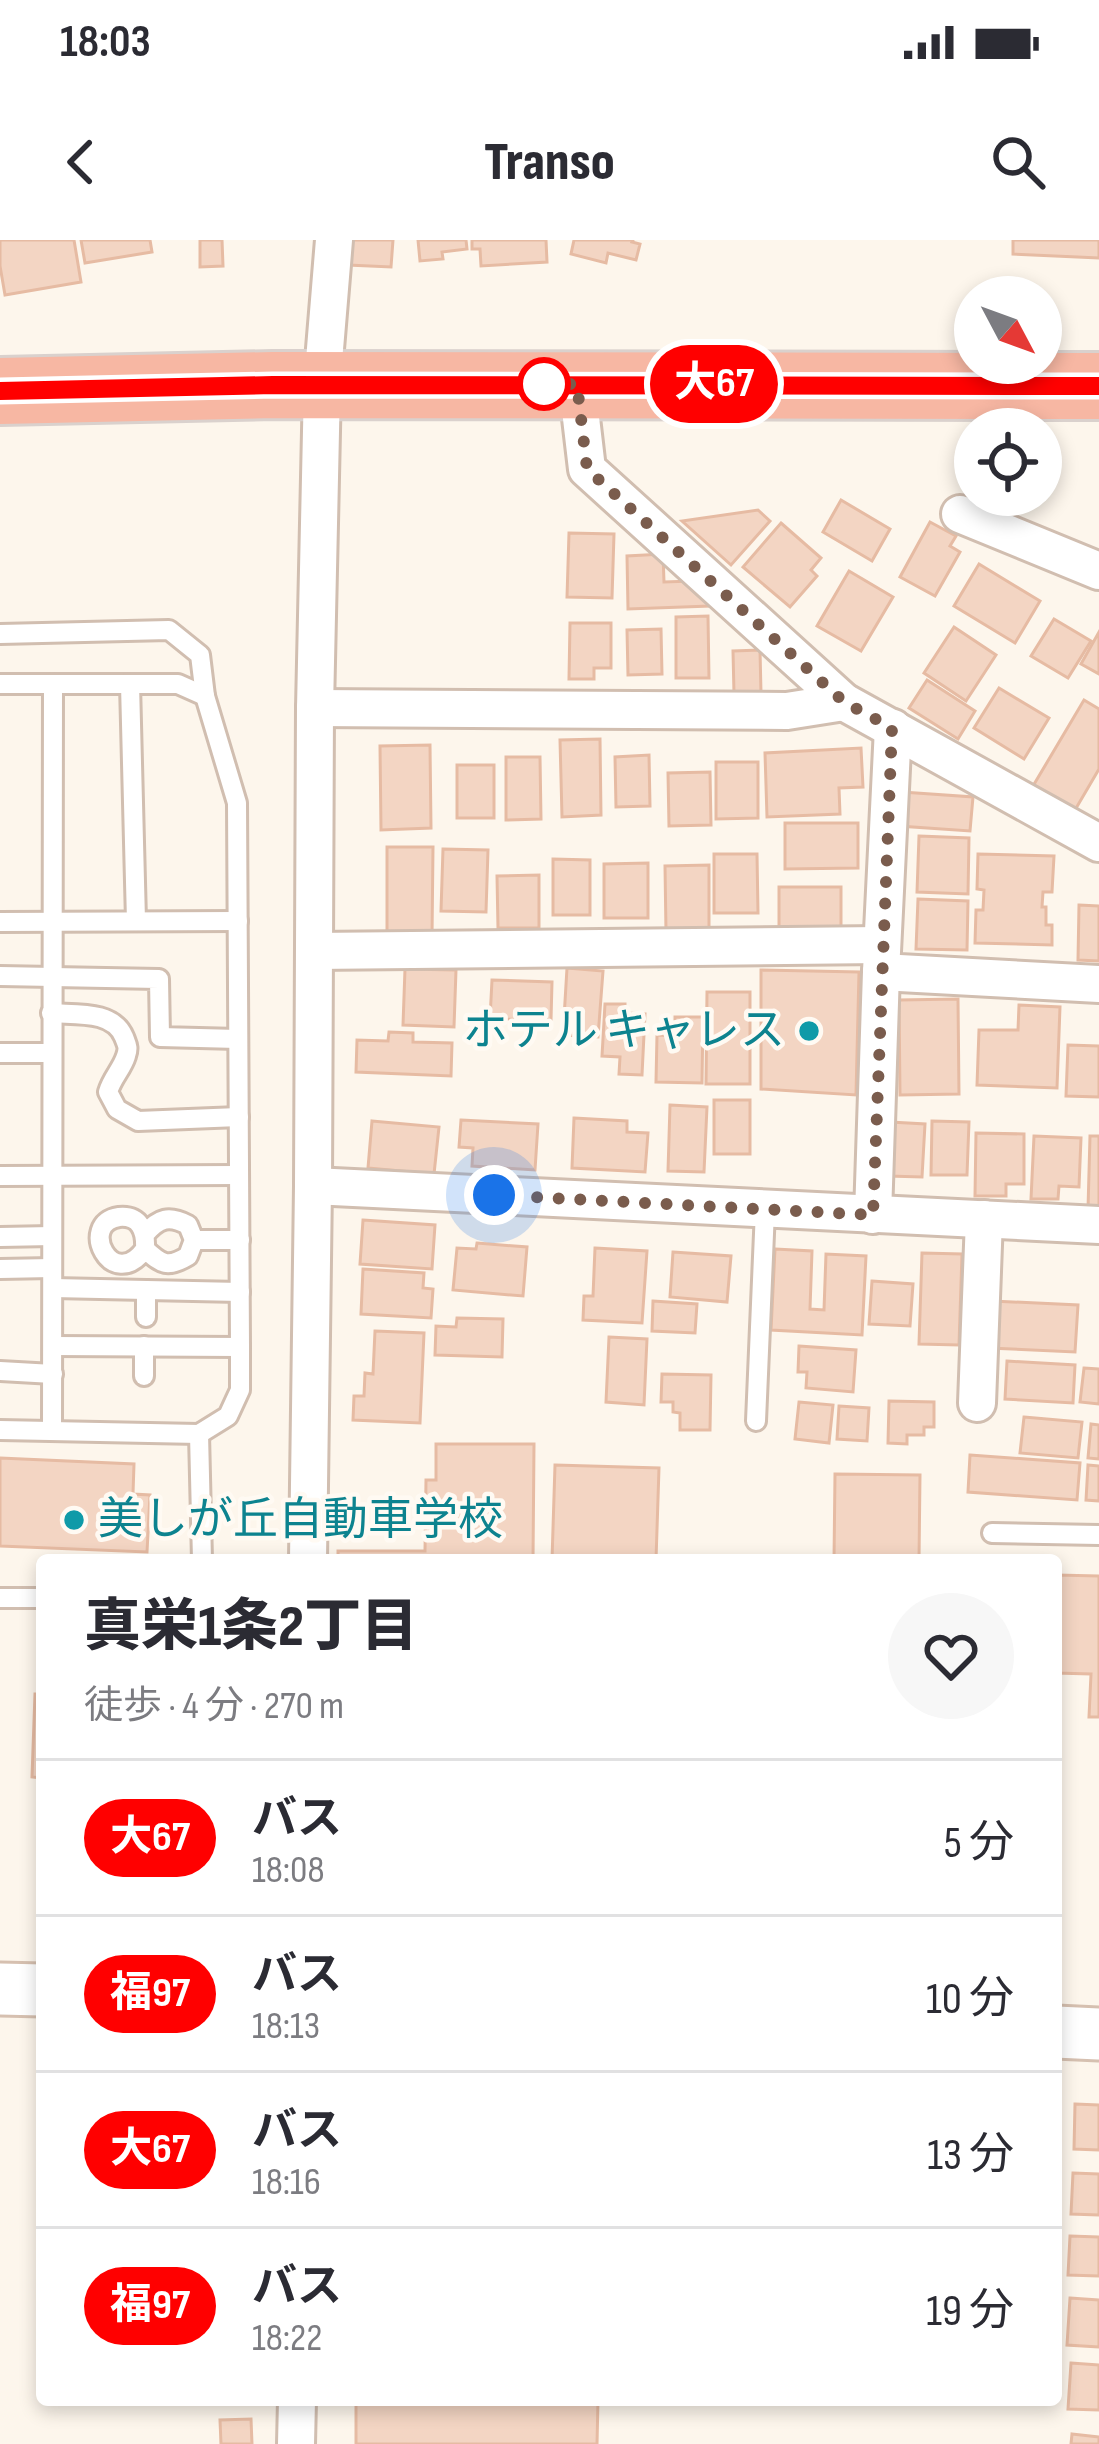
<!DOCTYPE html>
<html lang="ja">
<head>
<meta charset="utf-8">
<style>
  :root { --surface:#fff; --page:#f7f7f7; --text:#2b2b33; --muted:#7c7c81; --line:#e1e1e2 }
  body { margin:0; font-family:"Sofia Sans Condensed","Noto Sans JP",sans-serif; background:var(--page); color:var(--text); height:100vh; display:flex; flex-direction:column; font-size:45px; white-space:nowrap }
  * { box-sizing:border-box; margin:0 }
  p { font-size:39px; color:var(--muted) }
  .icon { flex:none; width:66px; height:66px; fill:none; stroke:currentColor; stroke-width:2; stroke-linecap:round; stroke-linejoin:round }
  .map { position:relative; flex:1; overflow:hidden }
  .panel { position:absolute; left:36px; top:1314px; width:1026px; height:852px; display:flex; flex-direction:column; background:var(--surface); border-radius:12px; box-shadow:0 6px 18px #0003 }
  .panel>* { flex:none }
  .badge { padding:0 24px; border-radius:39px; font-size:42px; line-height:78px }
  .needle { width:78px; rotate:131deg }
  .controls { position:absolute; left:954px; top:36px; display:grid; gap:24px }
  .controls a { display:grid; place-items:center; width:108px; height:108px; border-radius:50%; background:var(--surface); box-shadow:0 6px 18px #0003; font-size:60px }
  .you { position:absolute; width:60px; height:60px; margin:-30px; border:9px solid #fff; border-radius:50%; background:#1a73e8; box-shadow:0 0 0 18px #1a73e833 }
  .map>.badge { position:absolute; translate:-50% -50%; box-shadow:0 0 0 6px #fff }
  .round { display:grid; place-items:center; flex:none; width:126px; height:126px; border-radius:63px; background:var(--page) }
  .summary { display:flex; align-items:center; justify-content:space-between; height:204px; padding:0 48px }
  h1 { font-size:57px; font-weight:800; line-height:90px }
  ul { padding:0; list-style:none }
  li { display:flex; align-items:center; gap:36px; height:156px; padding:0 48px; border-top:3px solid var(--line) }
  li div { flex:1 }
  li b { display:block; font-size:45px }
  li em { font-style:normal }
  li .badge { min-width:132px; font-weight:700; text-align:center }
  .status { display:flex; justify-content:space-between; align-items:center; height:84px; padding:0 60px; background:var(--surface); direction:ltr }
  .status svg { height:33px; fill:currentColor }
  header { display:flex; justify-content:space-between; align-items:center; height:156px; padding:0 48px; background:var(--surface); font-size:54px; font-weight:800 }
  .map>svg:first-child { display:block }
  .building { fill:#f3d5c3; stroke:#e6bba3; stroke-width:3 }
  .lines { fill:none; stroke-linecap:round; stroke-linejoin:round }
  .lane-casing { stroke:#d1beb0; stroke-width:24 }
  .street-casing { stroke:#d1beb0; stroke-width:42 }
  .secondary-casing { stroke:#d6c0b0; stroke-width:57 }
  .highway-casing { stroke:#dad1cd; stroke-width:72 }
  .lane { stroke:#fff; stroke-width:18 }
  .street { stroke:#fff; stroke-width:36 }
  .secondary { stroke:#fff; stroke-width:51 }
  .highway { stroke:#f7b7a3; stroke-width:66 }
  .line-casing { stroke:#fff; stroke-width:27 }
  .line { stroke:#f00; stroke-width:18 }
  .walk { stroke:#7a5c4d; stroke-width:12; stroke-dasharray:0 21.6 }
  .stop-dot { fill:#fff; stroke:#f00; stroke-width:6 }
  .culture-dot { fill:#0f9aa8; stroke:#fffaf3; stroke-width:4.5 }
  .labels { text-anchor:middle; dominant-baseline:central; stroke-width:9; stroke-linejoin:round; paint-order:stroke }
  .culture-label { font-size:45px; fill:#0d838f; stroke:#fffaf3; text-anchor:end }
</style>
</head>
<body>
<div class="status"><b>18:03</b><svg viewBox="0 0 49 12"><path d="M0 12V9h3v3zM5 12V6h3v6zM10 12V3h3v9zM15 12V0h3v12zM26 1h20v11H26zM47 4h2v5h-2z"/></svg></div>
<header><svg class="icon" aria-label="back" viewBox="0 0 24 24"><path d="M15 5l-7 7 7 7"/></svg>Transo<svg class="icon" aria-label="search" viewBox="0 0 24 24"><circle cx="10" cy="10" r="6"/><path d="M15 15l6 6"/></svg></header>
<div class="map">
<svg width="1099" height="2204" viewBox="0 0 1099 2204">
  <rect width="100%" height="100%" fill="#fdf6ec"/>
  <g class="building">
    <path d="M0,0H74L81,42L5,55L0,26Z"/>
    <path d="M81,0H150L152,12L85,23Z"/>
    <path d="M200,0H222L223,26L200,27Z"/>
    <path d="M349,0H393L391,27L348,25Z"/>
    <path d="M418,0H466L467,9L442,12L443,19L420,21Z"/>
    <path d="M472,0H546L547,22L481,26L480,9H472Z"/>
    <path d="M574,0H633L632,2L640,4L636,20L608,13L606,23L571,14Z"/>
    <path d="M1013,0H1099V18L1013,14Z"/>
    <path d="M841,260L890,289L872,321L823,292Z"/>
    <path d="M758,270L770,281L731,325L682,281Z"/>
    <path d="M930,282L956,296L950,306L960,312L935,356L900,337Z"/>
    <path d="M781,283L821,318L811,330L817,336L790,367L743,327Z"/>
    <path d="M569,293L614,294L612,358L567,357Z"/>
    <path d="M663,314L664,342L693,341L709,358L710,366L628,369L627,316Z"/>
    <path d="M979,324L1040,361L1015,403L954,366Z"/>
    <path d="M849,331L893,357L861,411L817,386Z"/>
    <path d="M708,376L709,438H676V377Z"/>
    <path d="M1054,379L1091,401L1068,438L1031,416Z"/>
    <path d="M570,383H611V428H594V439H569Z"/>
    <path d="M954,387L996,415L966,461L924,433Z"/>
    <path d="M661,389L662,434L628,435L627,390Z"/>
    <path d="M1099,392V434L1081,424Z"/>
    <path d="M760,410L761,453L734,454L733,411Z"/>
    <path d="M927,440L975,471L958,499L909,468Z"/>
    <path d="M999,448L1049,478L1024,519L974,488Z"/>
    <path d="M1084,460L1099,469V529L1075,570L1033,546Z"/>
    <path d="M600,499L601,575L562,577L560,500Z"/>
    <path d="M430,505L431,588L381,590L380,506Z"/>
    <path d="M861,508L863,547L839,548L840,574L767,577L765,513Z"/>
    <path d="M649,515L650,566L616,567L615,517Z"/>
    <path d="M506,517H540L541,579L506,580Z"/>
    <path d="M716,522H758V578L716,579Z"/>
    <rect x="457" y="525" width="37" height="53"/>
    <path d="M710,532L711,585L669,586L668,533Z"/>
    <path d="M902,552L973,557L970,591L899,586Z"/>
    <path d="M785,583H858V628L785,629Z"/>
    <path d="M919,596L969,598L968,654L917,652Z"/>
    <path d="M387,607H433L432,698H387Z"/>
    <path d="M443,609L488,610L486,672L441,671Z"/>
    <path d="M714,614H757L758,673H714Z"/>
    <path d="M978,614L1054,616L1052,652H1043L1042,667H1046V685H1052V705L975,703L976,670H983L984,650L977,649Z"/>
    <path d="M553,619L590,620V675H553Z"/>
    <path d="M648,623V678H604V624Z"/>
    <path d="M709,625V692H666L665,626Z"/>
    <path d="M539,635V688H498L497,636Z"/>
    <rect x="779" y="647" width="62" height="45"/>
    <path d="M918,659L968,661L967,710L916,709Z"/>
    <path d="M1079,665L1099,666V721L1078,720Z"/>
    <path d="M567,728L603,731L598,797L563,795Z"/>
    <path d="M405,729L456,730L454,787L403,785Z"/>
    <path d="M761,730L859,732L856,855L761,849Z"/>
    <path d="M492,740L552,742L551,780L490,779Z"/>
    <path d="M707,752H750V844H706Z"/>
    <path d="M958,759L959,854L900,855L899,760Z"/>
    <path d="M605,764H625V773L645,774L642,835L619,834L620,817L602,816Z"/>
    <path d="M1019,765L1060,767L1057,848L977,845L979,790H1018Z"/>
    <path d="M675,777H703L702,843L656,842L657,795L675,796Z"/>
    <path d="M389,792L413,793V802L452,803L451,836L356,832L357,800L388,801Z"/>
    <path d="M1068,805L1099,806V857L1066,856Z"/>
    <rect x="714" y="860" width="36" height="54"/>
    <path d="M670,865L707,867L704,932L668,931Z"/>
    <path d="M574,878L627,881V892L648,893L645,932L572,928Z"/>
    <path d="M461,880L538,884L535,930L472,926L473,908L459,907Z"/>
    <path d="M372,881L439,887L434,934L368,928Z"/>
    <path d="M932,881L969,882L967,935H931Z"/>
    <path d="M890,882L925,884L922,937L888,936Z"/>
    <path d="M976,893L1024,894V944H1006V956H975Z"/>
    <path d="M1034,896L1081,898L1079,947L1059,946L1058,959H1031Z"/>
    <path d="M1090,896H1099V970L1088,969Z"/>
    <path d="M363,980L435,985L432,1029L360,1024Z"/>
    <path d="M477,1003L527,1007L523,1056L453,1050L457,1008L476,1009Z"/>
    <path d="M595,1008L647,1011L642,1083L583,1080L584,1056H593Z"/>
    <path d="M775,1009L812,1011L810,1069L824,1070L826,1014L866,1016L862,1095L771,1090Z"/>
    <path d="M673,1012L731,1016L727,1062L670,1057Z"/>
    <path d="M922,1013L962,1014L959,1105L919,1104Z"/>
    <path d="M363,1029L424,1033L423,1048L433,1049L431,1078L361,1074Z"/>
    <path d="M872,1041L913,1044L910,1086L869,1084Z"/>
    <path d="M653,1061L697,1064L695,1093L652,1091Z"/>
    <path d="M992,1061L1078,1065L1075,1112L989,1108Z"/>
    <path d="M457,1078L503,1079L502,1117L435,1115L436,1086L456,1087Z"/>
    <path d="M375,1091L424,1093L420,1183L353,1180L354,1156H364L365,1133L373,1134Z"/>
    <path d="M609,1097L647,1099L644,1165L606,1162Z"/>
    <path d="M799,1106L856,1110L853,1152L806,1148L807,1132H798Z"/>
    <path d="M1007,1121L1075,1125L1073,1163L1005,1159Z"/>
    <path d="M1084,1128L1099,1129V1164L1080,1162Z"/>
    <path d="M662,1134L711,1135L710,1190H680V1173L673,1172V1162H661Z"/>
    <path d="M889,1161L934,1162V1187H924V1195H907V1204L888,1203Z"/>
    <path d="M799,1162L833,1165L829,1203L795,1199Z"/>
    <path d="M839,1166L869,1168L867,1201L837,1199Z"/>
    <path d="M1024,1177L1082,1182L1078,1218L1020,1213Z"/>
    <path d="M1091,1184L1099,1185V1219L1088,1218Z"/>
    <path d="M436,1204H534L533,1320H338V1311H425L426,1240H436Z"/>
    <path d="M970,1215L1080,1223L1077,1260L968,1252Z"/>
    <path d="M0,1218L134,1224L133,1254L150,1255L147,1312L0,1306Z"/>
    <path d="M555,1225L659,1228L656,1320H552Z"/>
    <path d="M1088,1225L1099,1226V1261L1086,1260Z"/>
    <path d="M835,1234L920,1235L919,1320H834Z"/>
    <path d="M1056,1335L1099,1336V1477H1089L1091,1434L1056,1433Z"/>
    <path d="M35,1454H42V1538L32,1537Z"/>
    <path d="M1075,1864L1099,1865V1910L1074,1909Z"/>
    <path d="M1073,1933L1099,1934V1975L1071,1974Z"/>
    <path d="M1070,1996L1099,1997V2036L1068,2035Z"/>
    <path d="M1070,2058L1099,2060V2107L1067,2105Z"/>
    <path d="M1071,2123L1099,2125V2170L1068,2169Z"/>
    <rect x="144" y="2160" width="60" height="4"/>
    <path d="M356,2160H598L597,2204H356Z"/>
    <path d="M251,2179L252,2204H221L220,2180Z"/>
    <path d="M1072,2194L1099,2197V2204H1071Z"/>
  </g>
  <g class="lines">
    <g class="lane-casing">
      <g id="lane">
        <path d="M0,394L169,390L200,415L205,456L237,563L240,1107V1150L228,1176L199,1194L0,1190"/>
        <path d="M0,444H178L205,456"/>
        <path d="M130,444L136,681"/>
        <path d="M0,682L238,681"/>
        <path d="M0,736L159,739L160,797L238,799"/>
        <path d="M51,773C75,775 113,770 124,797C127,805 129,807 126,816C122,829 112,838 108,852L117,869L138,881L239,877"/>
        <path d="M0,813H52"/>
        <path d="M0,936L239,935"/>
        <path d="M0,997L52,996"/>
        <path d="M194,1000H240"/>
        <path d="M145,1009C112,1054 77,983 119,977C140,975 146,991 145,1009C162,1025 168,1028 188,1016L194,1000L188,985C169,975 159,978 145,994"/>
        <path d="M0,1029L52,1028"/>
        <path d="M53,1048L240,1052"/>
        <path d="M146,1077V1050"/>
        <path d="M53,1106L240,1107"/>
        <path d="M144,1106V1136"/>
        <path d="M0,1131L53,1134"/>
        <path d="M756,1181L765,970"/>
        <path d="M52,1191L53,444"/>
        <path d="M199,1194L202,1320"/>
        <path d="M992,1293L1099,1295"/>
        <path d="M0,1358H42"/>
      </g>
    </g>
    <g class="street-casing">
      <g id="street">
        <path d="M577,144L587,229L844,462L1099,603"/>
        <path d="M960,274L1099,331"/>
        <path d="M315,468L787,471L844,462"/>
        <path d="M893,488L881,732L1099,744"/>
        <path d="M314,711L882,705"/>
        <path d="M313,946L1099,985"/>
        <path d="M873,975L881,732"/>
        <path d="M977,1163L984,979"/>
        <path d="M308,1320L313,946L315,468L322,145L334,0"/>
        <path d="M296,2204L297,2160"/>
      </g>
    </g>
    <g class="secondary-casing">
      <g id="secondary">
        <path d="M0,1749L42,1750"/>
        <path d="M1056,1792L1099,1794"/>
      </g>
    </g>
    <g class="highway-casing">
      <path id="highway" d="M0,151L273,145L1099,146"/>
    </g>
    <use href="#lane" class="lane"/>
    <use href="#street" class="street"/>
    <use href="#secondary" class="secondary"/>
    <use href="#highway" class="highway"/>
  </g>
  <g class="lines">
    <g class="line-casing">
      <path id="line" d="M0,151L273,145L1099,146"/>
    </g>
    <use href="#line" class="line"/>
    <path class="walk" d="M494,955L873,975L892,488L844,462L587,229L577,144H544"/>
  </g>
  <circle class="stop-dot" cx="544" cy="144" r="24"/>
  <g class="culture-dot">
    <circle cx="809" cy="791" r="12"/>
    <circle cx="74" cy="1280" r="12"/>
  </g>
  <g class="labels">
    <g class="culture-label">
      <text x="785" y="791">ホテル キャレス</text>
      <text x="98" y="1280" text-anchor="start">美しが丘自動車学校</text>
    </g>
  </g>
</svg>
<div class="controls">
<a><svg class="needle" viewBox="-14 -14 28 28"><path d="M0-13l5 13h-10z" fill="#e53935"/><path d="M0 13l5-13h-10z" fill="#7c7c81"/></svg></a>
<a><svg class="icon" aria-label="locate" viewBox="0 0 24 24"><circle cx="12" cy="12" r="6"/><path d="M12 2v4M12 18v4M2 12h4M18 12h4"/></svg></a>
</div>
<div class="you" style="left:494px;top:955px"></div>
<b class="badge" style="left:714px;top:144px;background:#f00;color:#fff">大67</b>
<section class="panel">
<div class="summary"><div><h1>真栄1条2丁目</h1><p>徒歩 · 4 分 · 270 m</p></div><a class="round"><svg class="icon" aria-label="heart" viewBox="0 0 24 24"><path d="M12 20l-8-8c-3-5 5-10 8-4 3-6 11-1 8 4z"/></svg></a></div>
<ul>
<li><span class="badge" style="background:#f00;color:#fff">大67</span><div><b>バス</b><p>18:08</p></div><em>5 分</em></li>
<li><span class="badge" style="background:#f00;color:#fff">福97</span><div><b>バス</b><p>18:13</p></div><em>10 分</em></li>
<li><span class="badge" style="background:#f00;color:#fff">大67</span><div><b>バス</b><p>18:16</p></div><em>13 分</em></li>
<li><span class="badge" style="background:#f00;color:#fff">福97</span><div><b>バス</b><p>18:22</p></div><em>19 分</em></li>
</ul>
</section>
</div>
</body>
</html>
